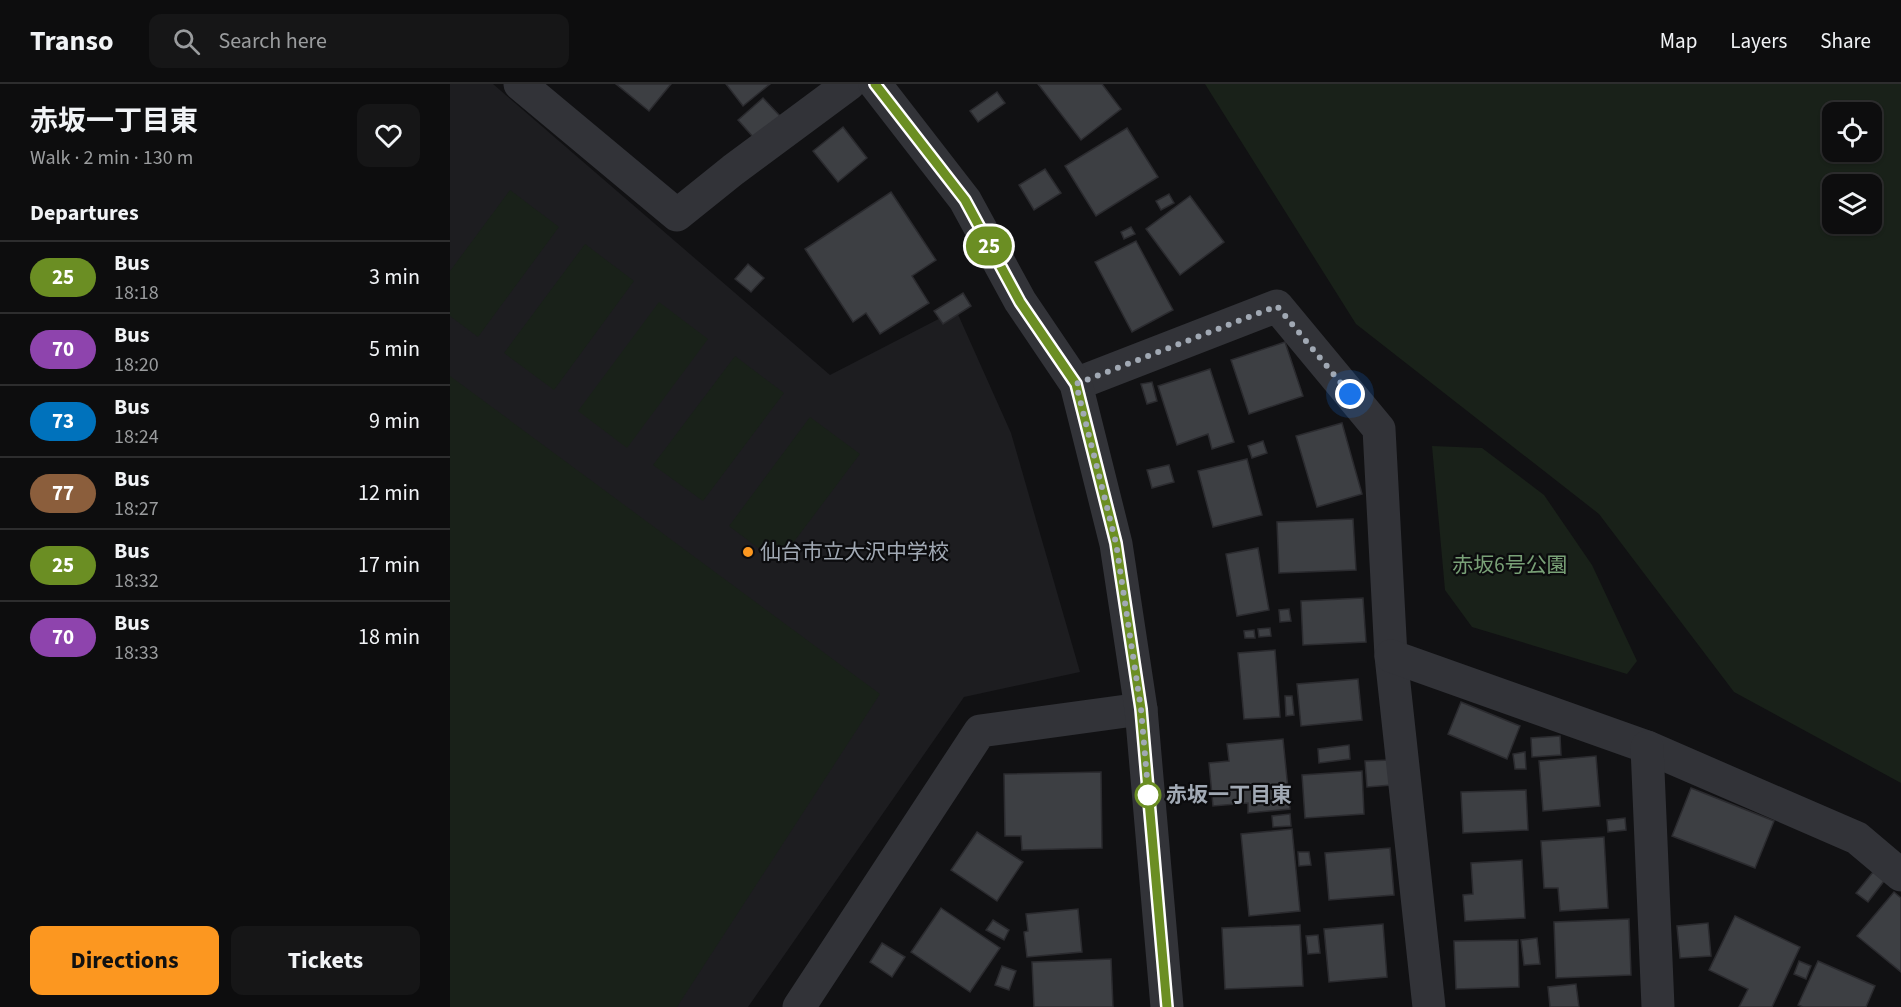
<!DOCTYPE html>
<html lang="en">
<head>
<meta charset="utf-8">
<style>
  :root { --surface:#0d0d0e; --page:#161617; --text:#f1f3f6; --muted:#9a9c9e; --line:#2d2d2e; --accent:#fc9720 }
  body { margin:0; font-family:"Source Sans 3","Noto Sans JP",sans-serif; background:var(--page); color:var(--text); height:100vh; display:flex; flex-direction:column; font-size:22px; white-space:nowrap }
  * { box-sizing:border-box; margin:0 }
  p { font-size:20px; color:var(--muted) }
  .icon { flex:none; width:33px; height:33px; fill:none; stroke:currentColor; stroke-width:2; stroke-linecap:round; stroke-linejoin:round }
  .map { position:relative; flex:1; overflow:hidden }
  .side { display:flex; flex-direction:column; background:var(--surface); width:450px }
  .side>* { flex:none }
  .badge { padding:0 12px; border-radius:20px; font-size:21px; line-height:39px }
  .controls { position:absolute; left:1372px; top:18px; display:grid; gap:12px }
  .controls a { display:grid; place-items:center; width:60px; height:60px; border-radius:12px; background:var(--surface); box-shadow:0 2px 4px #0004,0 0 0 2px var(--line); font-size:30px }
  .you { position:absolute; width:30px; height:30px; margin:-15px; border:4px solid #fff; border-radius:50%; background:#1a73e8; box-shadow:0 0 0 9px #1a73e833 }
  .map>.badge { position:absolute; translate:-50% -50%; box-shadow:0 0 0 3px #fff }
  h2 { padding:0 30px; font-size:22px; line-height:54px }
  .round { display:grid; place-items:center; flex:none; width:63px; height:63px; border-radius:12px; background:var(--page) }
  .headline { display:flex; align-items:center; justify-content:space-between; height:102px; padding:0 30px }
  h1 { font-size:28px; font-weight:700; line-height:45px }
  .cta { display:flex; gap:12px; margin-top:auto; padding:12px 30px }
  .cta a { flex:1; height:69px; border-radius:12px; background:var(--accent); color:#111; font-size:24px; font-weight:700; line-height:69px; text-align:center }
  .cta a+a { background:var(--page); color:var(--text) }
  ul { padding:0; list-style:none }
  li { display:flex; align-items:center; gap:18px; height:72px; padding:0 30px; border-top:2px solid var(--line) }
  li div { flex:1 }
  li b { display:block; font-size:22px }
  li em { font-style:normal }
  li .badge { min-width:66px; font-weight:700; text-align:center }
  header { display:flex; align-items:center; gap:36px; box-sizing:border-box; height:84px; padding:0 30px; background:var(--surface); border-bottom:2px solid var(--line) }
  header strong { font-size:28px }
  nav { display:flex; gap:33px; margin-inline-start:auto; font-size:21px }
  .search { width:420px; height:54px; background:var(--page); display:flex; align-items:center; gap:15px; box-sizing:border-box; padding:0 21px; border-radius:12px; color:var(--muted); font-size:22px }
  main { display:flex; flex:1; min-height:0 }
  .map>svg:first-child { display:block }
  .built { fill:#1d1d20 }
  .green { fill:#192119; fill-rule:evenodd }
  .building { fill:#3d3f43; stroke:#2b2b2f; stroke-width:1.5 }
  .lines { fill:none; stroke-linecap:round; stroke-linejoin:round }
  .minor { stroke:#323338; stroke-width:33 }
  .tertiary { stroke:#323338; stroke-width:33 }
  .line-casing { stroke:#fff; stroke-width:14 }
  .line { stroke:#6b8e23; stroke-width:9 }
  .walk { stroke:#a1a9b4; stroke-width:6; stroke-dasharray:0 10.8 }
  .poi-dot { fill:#fc9720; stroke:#0c0c0e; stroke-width:2 }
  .stop-dot { fill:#fff; stroke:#6b8e23; stroke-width:3 }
  .labels { text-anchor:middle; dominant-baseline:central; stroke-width:4.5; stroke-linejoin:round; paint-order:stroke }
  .poi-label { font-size:21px; fill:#a1a9b4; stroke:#0c0c0e; text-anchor:start }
  .park-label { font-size:21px; fill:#79a177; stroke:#0c0c0e }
  .stop-label { font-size:21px; font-weight:bold; fill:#a1a9b4; stroke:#0c0c0e; text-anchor:start }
</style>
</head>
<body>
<header>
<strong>Transo</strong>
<div class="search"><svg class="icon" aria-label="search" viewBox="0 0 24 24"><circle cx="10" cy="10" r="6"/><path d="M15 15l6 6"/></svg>Search here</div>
<nav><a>Map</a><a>Layers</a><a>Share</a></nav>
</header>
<main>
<section class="side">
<div class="headline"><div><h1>赤坂一丁目東</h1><p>Walk · 2 min · 130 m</p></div><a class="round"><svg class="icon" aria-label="heart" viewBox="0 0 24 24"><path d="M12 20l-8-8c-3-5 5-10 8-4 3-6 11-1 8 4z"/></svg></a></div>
<h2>Departures</h2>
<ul>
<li><span class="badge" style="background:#6b8e23;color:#fff">25</span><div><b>Bus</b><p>18:18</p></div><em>3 min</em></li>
<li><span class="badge" style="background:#8e44ad;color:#fff">70</span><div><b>Bus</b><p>18:20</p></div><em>5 min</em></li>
<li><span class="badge" style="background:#0072bc;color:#fff">73</span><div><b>Bus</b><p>18:24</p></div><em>9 min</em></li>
<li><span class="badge" style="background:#8b5e3c;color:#fff">77</span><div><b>Bus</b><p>18:27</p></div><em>12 min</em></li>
<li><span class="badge" style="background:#6b8e23;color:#fff">25</span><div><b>Bus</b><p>18:32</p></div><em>17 min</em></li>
<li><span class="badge" style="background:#8e44ad;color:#fff">70</span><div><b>Bus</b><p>18:33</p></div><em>18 min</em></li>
</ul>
<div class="cta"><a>Directions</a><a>Tickets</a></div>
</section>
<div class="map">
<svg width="1451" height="923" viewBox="0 0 1451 923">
  <rect width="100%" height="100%" fill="#111113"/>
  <path class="built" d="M0,0H43L380,291L506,226L561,349L630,588L514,613L298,923H0Z"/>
  <g class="green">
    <path d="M755,0H1451V699L1284,608L1149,430L906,240ZM1383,28H1422V68H1383ZM1383,100H1422V140H1383Z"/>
    <path d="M60,106L109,143L28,253L0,232V187Z"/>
    <path d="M135,160L184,197L104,306L54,269Z"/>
    <path d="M209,218L258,255L177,364L128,327Z"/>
    <path d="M285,272L334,309L253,417L203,381Z"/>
    <path d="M0,292L430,610L227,923H0Z"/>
    <path d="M360,333L410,370L328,479L279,442Z"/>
    <path d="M982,362L1032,364L1094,411L1142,481L1187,577L1177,590L1022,543L995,506Z"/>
  </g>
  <g class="building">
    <path d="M166,0H221L199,27Z"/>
    <path d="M276,0H320L293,22Z"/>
    <path d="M588,0H652L671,25L631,56Z"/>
    <path d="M547,8L555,19L528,38L520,27Z"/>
    <path d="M313,14L330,32L304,54L288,36Z"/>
    <path d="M393,43L417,74L388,98L363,67Z"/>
    <path d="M677,44L708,93L646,132L615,82Z"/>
    <path d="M595,85L611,109L584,126L569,101Z"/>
    <path d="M441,108L486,176L462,192L479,219L430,250L416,229L403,238L355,165Z"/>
    <path d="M719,110L724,119L711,126L706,117Z"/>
    <path d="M740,112L774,158L730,191L696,145Z"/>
    <path d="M681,143L685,150L674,155L671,148Z"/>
    <path d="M686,157L723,226L682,248L645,178Z"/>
    <path d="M298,180L314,194L301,208L285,195Z"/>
    <path d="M513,209L521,222L493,240L484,227Z"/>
    <path d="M835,258L853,312L799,330L781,276Z"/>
    <path d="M760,285L784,358L762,365L758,350L727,361L708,302Z"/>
    <path d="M702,298L707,317L697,320L691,300Z"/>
    <path d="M892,339L912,410L867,423L846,352Z"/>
    <path d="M813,357L817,369L802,374L798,362Z"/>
    <path d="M797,375L812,431L763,443L748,387Z"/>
    <path d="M719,381L724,398L702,404L697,386Z"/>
    <path d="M903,435L906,486L829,489L827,438Z"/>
    <path d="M808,464L819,526L787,532L776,470Z"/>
    <path d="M913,514L916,558L853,561L851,517Z"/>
    <path d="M839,525L841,537L830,538L829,526Z"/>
    <path d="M820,544L821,552L809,553L808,545Z"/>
    <path d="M804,546L805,554H795L794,547Z"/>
    <path d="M825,566L830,633L794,635L788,569Z"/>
    <path d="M908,595L912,636L851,642L847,600Z"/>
    <path d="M835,612H842L844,631L836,632Z"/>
    <path d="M1011,618L1070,642L1057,675L998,650Z"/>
    <path d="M1110,652L1111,671L1082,673L1081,654Z"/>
    <path d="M833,655L840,725L798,729V719L763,722L759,679L779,677L777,660Z"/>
    <path d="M899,661L900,675L869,679L868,665Z"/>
    <path d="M1075,668L1076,685H1065L1063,670Z"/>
    <path d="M1146,672L1150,722L1093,727L1089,677Z"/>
    <path d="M940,676L942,701L917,703L915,677Z"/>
    <path d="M912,687L914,730L855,734L852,691Z"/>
    <path d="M651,688L652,764L572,766L571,752H555L554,690Z"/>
    <path d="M1241,704L1324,737L1305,784L1222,752Z"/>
    <path d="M1076,706L1078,746L1013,749L1011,708Z"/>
    <path d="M840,730L841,742L823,743L822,732Z"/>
    <path d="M1175,734L1176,746L1158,748L1157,736Z"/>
    <path d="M842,745L850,827L799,832L791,750Z"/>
    <path d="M527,748L573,778L547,817L501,786Z"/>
    <path d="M1154,753L1158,824L1110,827L1108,804H1094L1091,757Z"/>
    <path d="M940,764L944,811L879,816L875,769Z"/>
    <path d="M848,768H859L861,781L849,782Z"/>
    <path d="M1072,776L1075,834L1015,837L1013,811L1023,810L1021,779Z"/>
    <path d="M1423,788L1434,797L1418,818L1406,809Z"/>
    <path d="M1444,808L1451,814V888L1407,852Z"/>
    <path d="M491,824L550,864L520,908L461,868Z"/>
    <path d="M628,825L632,868L577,873L574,848L578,847L576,830Z"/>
    <path d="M1285,832L1350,863L1322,923H1289L1298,905L1259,886Z"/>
    <path d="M1179,835L1181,891L1106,894L1104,838Z"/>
    <path d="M543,836L559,846L554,856L536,846Z"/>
    <path d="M1258,839L1261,872L1230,874L1227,842Z"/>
    <path d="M933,840L937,893L879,898L874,845Z"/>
    <path d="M850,841L853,902L775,905L772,844Z"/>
    <path d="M868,851L870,869L858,870L856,852Z"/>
    <path d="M1087,854L1090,880L1074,881L1071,856Z"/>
    <path d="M1068,856L1069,903L1006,905L1004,857Z"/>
    <path d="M432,859L455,873L442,893L420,878Z"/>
    <path d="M661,875L663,923H584L582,878Z"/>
    <path d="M1349,877L1361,882L1356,895L1344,890Z"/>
    <path d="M1368,877L1425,902L1416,923H1353L1348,921Z"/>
    <path d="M552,882L566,887L559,906L545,901Z"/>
    <path d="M1126,900L1129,923H1100L1098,903Z"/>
  </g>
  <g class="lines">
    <g class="minor">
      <path d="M70,0L227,131L283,86L399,0"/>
      <path d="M626,300L827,222L929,345L941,572L979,923"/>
      <path d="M941,572L1197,663L1407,754L1451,791"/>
      <path d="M1197,663L1208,923"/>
      <path d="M349,923L530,647L691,625"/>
    </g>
    <path class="tertiary" d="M425,0L515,116L570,217L626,300L666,460L691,625L717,923"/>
  </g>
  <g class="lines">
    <g class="line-casing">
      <path id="line" d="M425,0L515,116L570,218L626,300L666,459L691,625L717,923"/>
    </g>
    <use href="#line" class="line"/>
    <path class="walk" d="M698,711L699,717L691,625L666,459L626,300L827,222L900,310"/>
  </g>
  <circle class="poi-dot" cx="298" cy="468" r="6"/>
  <circle class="stop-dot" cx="698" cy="711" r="12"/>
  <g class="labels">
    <g class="poi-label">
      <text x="310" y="468">仙台市立大沢中学校</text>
    </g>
    <g class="park-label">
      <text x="1060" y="481">赤坂6号公園</text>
    </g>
    <g class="stop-label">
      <text x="716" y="711">赤坂一丁目東</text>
    </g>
  </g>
</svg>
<div class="controls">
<a><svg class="icon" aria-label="locate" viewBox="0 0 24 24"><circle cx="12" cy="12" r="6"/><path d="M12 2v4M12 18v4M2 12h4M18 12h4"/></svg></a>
<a><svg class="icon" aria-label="layers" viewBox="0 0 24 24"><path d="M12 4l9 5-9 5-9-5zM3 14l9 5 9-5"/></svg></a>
</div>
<div class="you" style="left:900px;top:310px"></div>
<b class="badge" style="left:539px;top:162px;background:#6b8e23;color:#fff">25</b>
</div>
</main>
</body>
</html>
